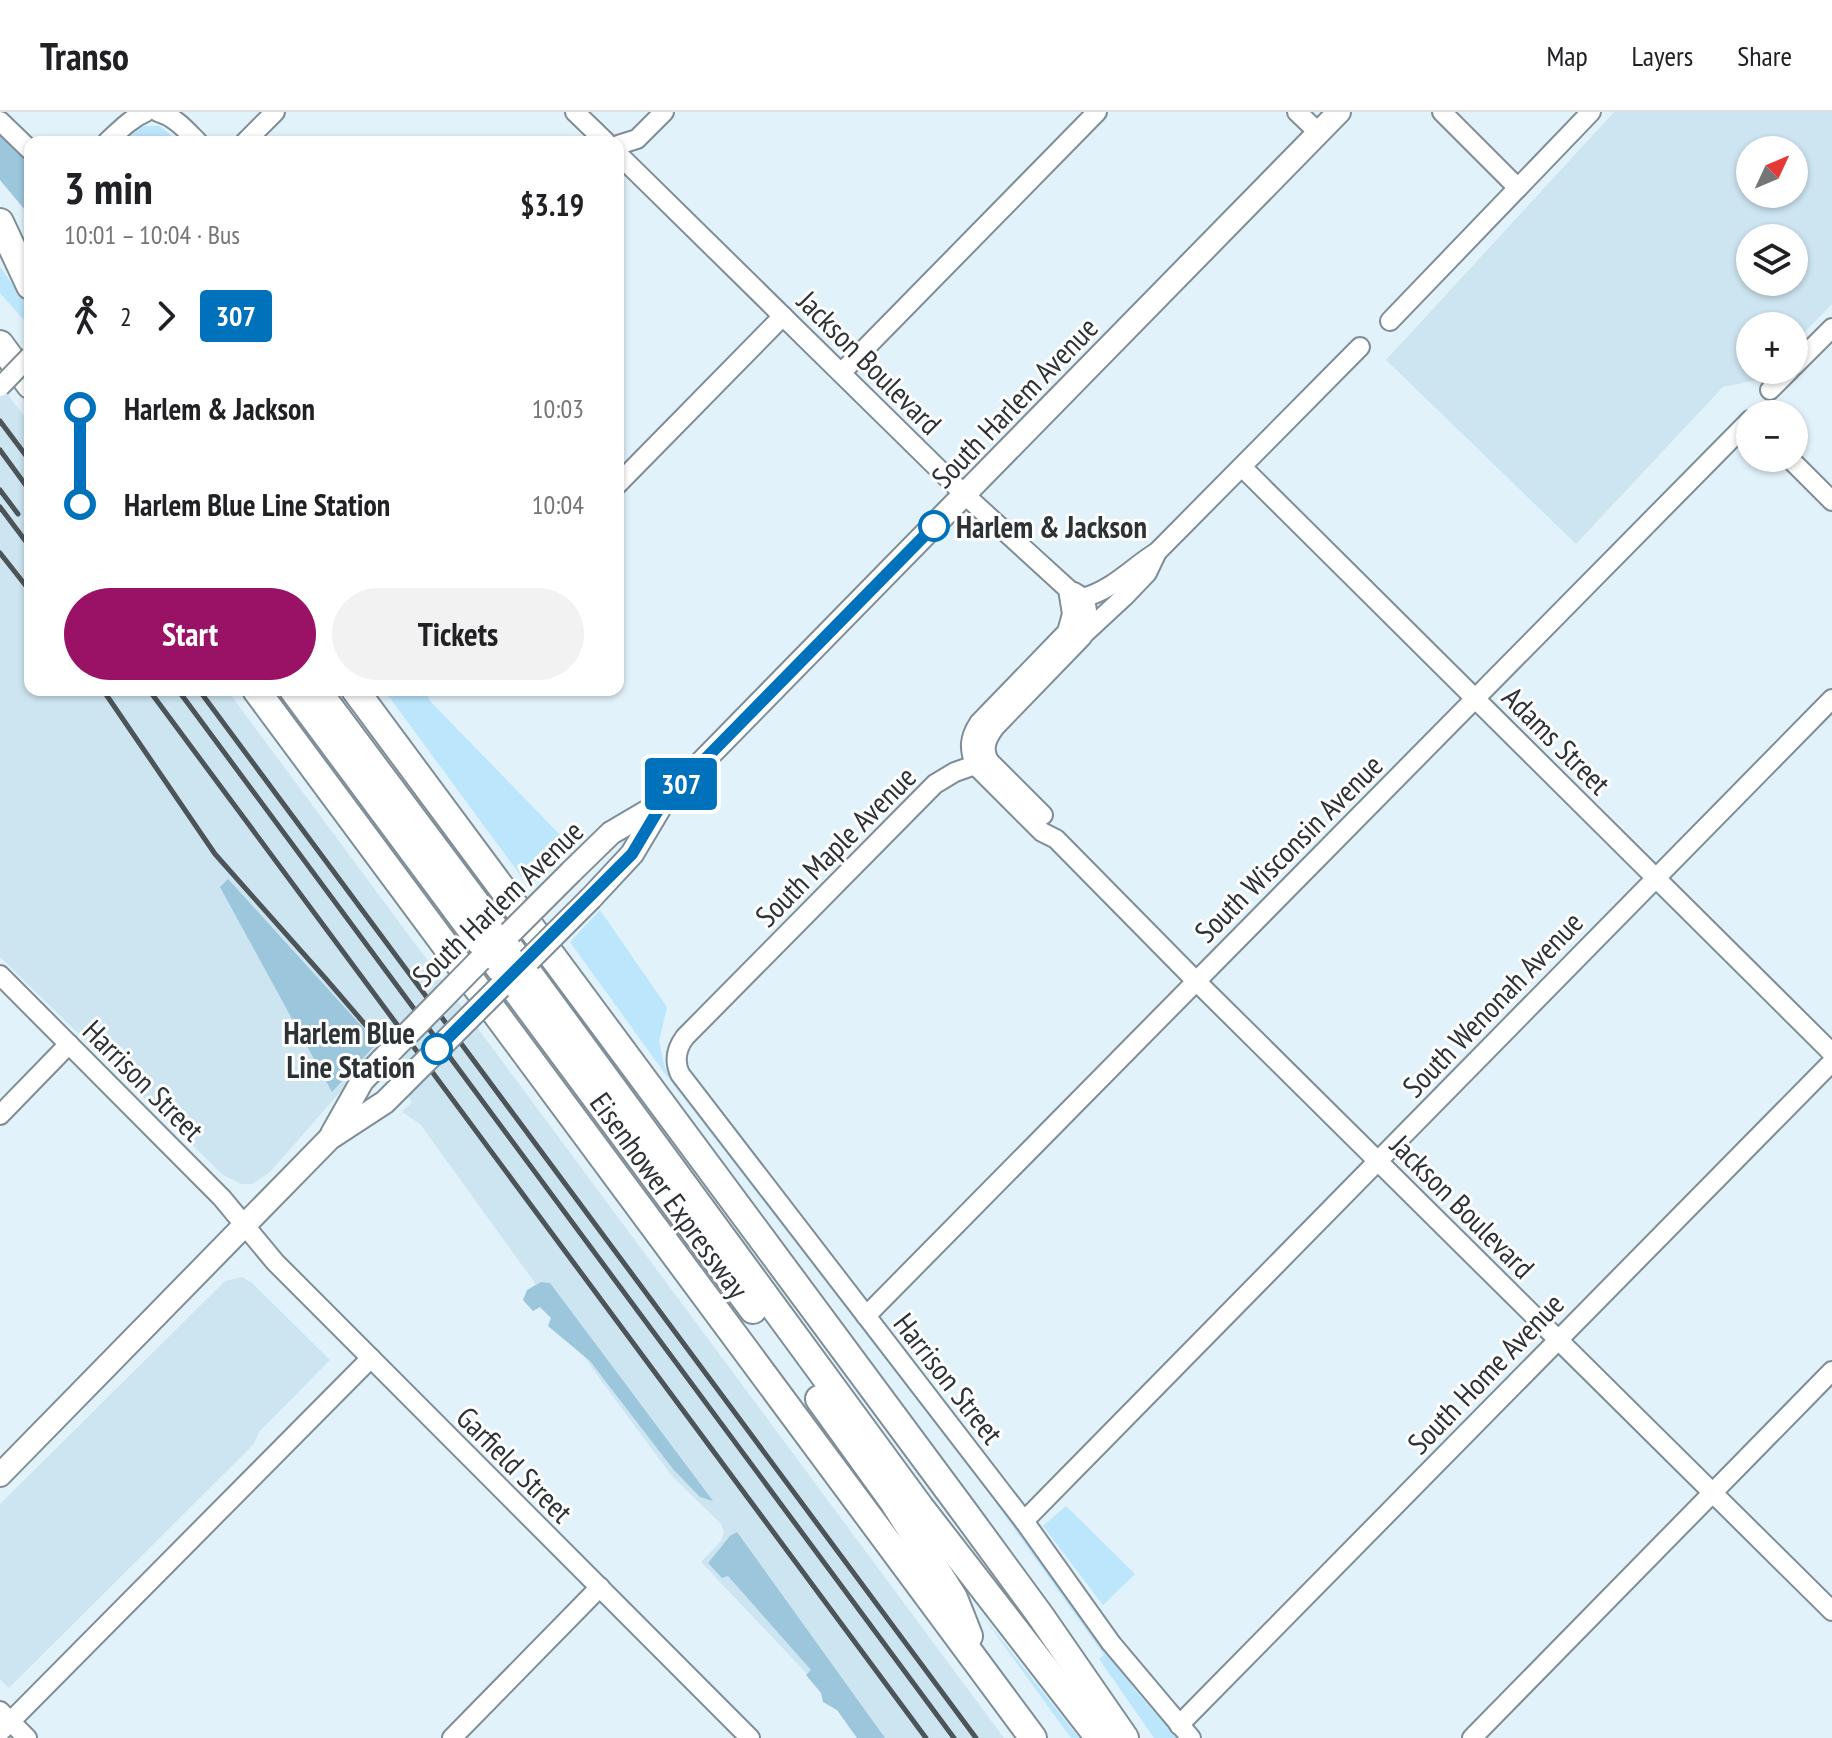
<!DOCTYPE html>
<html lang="en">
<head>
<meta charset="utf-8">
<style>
  :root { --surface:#fff; --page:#f2f2f2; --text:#202124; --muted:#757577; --line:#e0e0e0; --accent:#991265 }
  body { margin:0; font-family:"PT Sans Narrow",sans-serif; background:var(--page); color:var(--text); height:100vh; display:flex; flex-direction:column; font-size:30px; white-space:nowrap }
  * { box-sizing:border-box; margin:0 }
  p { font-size:26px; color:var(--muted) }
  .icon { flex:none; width:44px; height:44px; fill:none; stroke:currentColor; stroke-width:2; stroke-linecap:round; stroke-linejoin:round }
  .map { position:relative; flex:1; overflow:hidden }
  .details { position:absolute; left:24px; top:24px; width:600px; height:560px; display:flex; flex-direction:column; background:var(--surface); border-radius:16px; box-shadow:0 2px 6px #0004 }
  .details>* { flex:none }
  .badge { padding:0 16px; border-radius:6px; font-size:28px; line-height:52px }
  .needle { width:52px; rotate:46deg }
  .tools { position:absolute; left:1736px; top:24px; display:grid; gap:16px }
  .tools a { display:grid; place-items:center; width:72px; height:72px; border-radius:50%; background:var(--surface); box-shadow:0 2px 6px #0004; font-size:40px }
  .map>.badge { position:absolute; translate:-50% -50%; box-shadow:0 0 0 4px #fff }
  .legs { display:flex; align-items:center; gap:12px; height:88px; padding:0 40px; font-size:26px }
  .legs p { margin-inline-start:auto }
  .overview { display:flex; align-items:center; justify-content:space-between; height:136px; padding:0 40px }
  h1 { font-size:44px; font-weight:800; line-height:60px }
  .primary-button { display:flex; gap:16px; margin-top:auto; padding:16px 40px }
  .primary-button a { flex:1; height:92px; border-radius:48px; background:var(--accent); color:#fff; font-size:32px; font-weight:800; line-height:92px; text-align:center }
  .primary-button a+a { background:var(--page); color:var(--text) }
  ul { padding:0 40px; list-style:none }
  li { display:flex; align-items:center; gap:28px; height:96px; font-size:30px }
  li i { display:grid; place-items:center; width:12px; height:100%; margin:0 10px; background:currentColor }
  li i::after { content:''; width:20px; height:20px; margin:-10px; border:6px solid; border-radius:50%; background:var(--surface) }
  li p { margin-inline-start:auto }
  li:first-child i { background:linear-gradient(#0000 50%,currentColor 0) }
  li:last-child i { background:linear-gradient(currentColor 50%,#0000 0) }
  header { display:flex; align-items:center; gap:48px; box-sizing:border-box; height:112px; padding:0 40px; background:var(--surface); border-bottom:2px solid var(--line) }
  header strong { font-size:38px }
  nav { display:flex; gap:44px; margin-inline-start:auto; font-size:28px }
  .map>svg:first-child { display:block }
  .built { fill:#cde5f1; fill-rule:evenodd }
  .green { fill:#bce6fc }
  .forest { fill:#9cc6db }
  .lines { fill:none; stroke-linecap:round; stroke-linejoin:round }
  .minor-casing { stroke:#7f8e96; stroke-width:22 }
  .major-casing { stroke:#7f8e96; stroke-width:26 }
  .highway-casing { stroke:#7f8e96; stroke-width:30 }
  .minor { stroke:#fff; stroke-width:18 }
  .major { stroke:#fff; stroke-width:22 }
  .highway { stroke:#fff; stroke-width:26 }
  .rail { stroke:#4c5458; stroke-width:5 }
  .minor-bridge-casing { stroke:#7f8e96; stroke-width:22; stroke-linecap:butt }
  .major-bridge-casing { stroke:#7f8e96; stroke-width:26; stroke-linecap:butt }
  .minor-bridge { stroke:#fff; stroke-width:18 }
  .major-bridge { stroke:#fff; stroke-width:22 }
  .line-1-casing { stroke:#fff; stroke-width:18 }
  .line-1 { stroke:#0072bc; stroke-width:12 }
  .stop-1-dot { fill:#fff; stroke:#0072bc; stroke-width:4 }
  .labels { text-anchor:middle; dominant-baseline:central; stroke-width:6; stroke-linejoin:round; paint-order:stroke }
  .street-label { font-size:30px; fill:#2c3235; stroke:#fff }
  .stop-label { font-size:30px; font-weight:bold; fill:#2c3235; stroke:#fff; text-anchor:start }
</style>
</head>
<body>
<header>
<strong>Transo</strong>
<nav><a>Map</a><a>Layers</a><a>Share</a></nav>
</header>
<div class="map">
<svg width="1832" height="1626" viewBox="0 0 1832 1626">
  <rect width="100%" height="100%" fill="#e2f2fb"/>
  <g class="built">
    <path d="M1614,0H1832V192L1794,231V214H1750V258H1767L1757,268L1723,275L1576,432L1386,248ZM1794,38V82H1750V38ZM1794,126V170H1750V126Z"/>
    <path d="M0,272L30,312V578H227L1004,1626H859L828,1584L701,1450L721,1429L724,1420L721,1412L671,1363L592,1256L532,1167L420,1012L402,1000L412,990L377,941L363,954L270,1060L252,1072H241L223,1063L0,845Z"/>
    <path d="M242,1165L252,1171L330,1248L259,1320L254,1332L9,1576L0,1567V1392L225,1169Z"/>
  </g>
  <g class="green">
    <path d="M142,14H160L179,30H123Z"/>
    <path d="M0,155L30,196V215L0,181Z"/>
    <path d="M384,578H425L430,589L570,733L529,775Z"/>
    <path d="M600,798L667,895L659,929L665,956L1044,1450L1104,1538L1142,1586L1178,1626H1154L1099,1547L1104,1543L993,1387L666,963L570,830Z"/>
    <path d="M1066,1394L1135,1462L1103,1493L1043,1414Z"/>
    <path d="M979,1499L1079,1626H1071Z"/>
  </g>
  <g class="forest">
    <path d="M0,22L30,51V104L0,68Z"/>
    <path d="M228,767L377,931L332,980L220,775Z"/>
    <path d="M541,1170L550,1171L713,1389L700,1385L673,1357L590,1249L548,1214L551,1206L540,1195L533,1199L523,1188L527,1178Z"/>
    <path d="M737,1420L885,1626H857L837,1598L823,1590L821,1581L806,1563L811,1558L728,1464L722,1466L708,1451L730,1424Z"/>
  </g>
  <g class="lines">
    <g class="minor-casing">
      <g id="minor">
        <path d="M158,0C175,5 185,17 198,30"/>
        <path d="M575,0L606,30"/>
        <path d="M1297,0L1319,21"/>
        <path d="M1442,0L1518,76"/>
        <path d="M0,9L30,38"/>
        <path d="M107,30C120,18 130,7 146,0"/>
        <path d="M245,30L275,0"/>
        <path d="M618,33L637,27L664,0"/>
        <path d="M618,42L965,383L1068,477L1072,502L1067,520L979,611C969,626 969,636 975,653L1042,720L1056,727L1196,869L1832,1499"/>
        <path d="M1390,209L1591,0"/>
        <path d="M1794,254L1832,216"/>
        <path d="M841,261L1097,0"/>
        <path d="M1770,278L1790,258"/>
        <path d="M1789,346L1832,389"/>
        <path d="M1242,355L1832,941"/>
        <path d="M618,372L783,204"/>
        <path d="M1083,486C1114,477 1131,456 1157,440L1360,235"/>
        <path d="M1083,523L1125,484L1147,461L1157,440"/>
        <path d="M975,653L955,660L935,672L685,925C676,937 674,949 680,962L1024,1409L1111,1531L1191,1626"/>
        <path d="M1043,703L989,649C982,636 987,626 995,615L1082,525C1088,509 1092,489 1074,480"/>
        <path d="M0,863L222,1086L275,1150L750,1626"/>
        <path d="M0,1003L69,932"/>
        <path d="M866,1204L1750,308"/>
        <path d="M1024,1409L1832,587"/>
        <path d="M0,1599L27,1626"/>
        <path d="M1179,1613L1832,950"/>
        <path d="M0,1620L371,1246"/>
        <path d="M452,1626L600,1475"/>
        <path d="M1472,1626L1832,1259"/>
      </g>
    </g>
    <g class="major-casing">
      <g id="major">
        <path d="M571,760L611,721L662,691"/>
        <path d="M591,786L632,742L663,690L1339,0"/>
        <path d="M332,1022L362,969L382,948"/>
        <path d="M0,1363L330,1026L385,990L401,974"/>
      </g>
    </g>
    <g class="highway-casing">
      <g id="highway">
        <path d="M0,110L30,174"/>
        <path d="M0,232L30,273"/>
        <path d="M256,578L1033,1626"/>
        <path d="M293,578L753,1198"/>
        <path d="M317,578L533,867L921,1396L1099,1626"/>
        <path d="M355,578L963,1398L1040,1503L1125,1626"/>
        <path d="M819,1287L894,1391L954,1486L969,1524"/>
      </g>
    </g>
    <use href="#minor" class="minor"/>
    <use href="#major" class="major"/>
    <use href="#highway" class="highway"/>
    <g class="rail">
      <path d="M0,309L30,349"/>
      <path d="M0,338L30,379"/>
      <path d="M0,378L18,402"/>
      <path d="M0,395L30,435"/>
      <path d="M0,441L30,479"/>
      <path d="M103,578L215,742L326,867L394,946"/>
      <path d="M149,578L926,1626"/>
      <path d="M178,578L954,1626"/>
      <path d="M199,578L976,1626"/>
    </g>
    <g class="minor-bridge-casing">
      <path id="minor-bridge" d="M0,275L30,244"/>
    </g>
    <g class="major-bridge-casing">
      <g id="major-bridge">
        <path d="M510,821L571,760"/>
        <path d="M529,848L591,786"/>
        <path d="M382,948L480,848"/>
        <path d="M401,974L500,875"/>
      </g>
    </g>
    <use href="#minor-bridge" class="minor-bridge"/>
    <use href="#major-bridge" class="major-bridge"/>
  </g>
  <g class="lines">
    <g class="line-1-casing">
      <path id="line-1" d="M437,937L632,742L663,690L934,414"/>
    </g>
    <use href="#line-1" class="line-1"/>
  </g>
  <g class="stop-1-dot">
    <circle cx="934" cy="414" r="14"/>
    <circle cx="437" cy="937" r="14"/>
  </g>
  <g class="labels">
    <g class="street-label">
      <text transform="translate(870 250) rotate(45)">Jackson Boulevard</text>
      <text transform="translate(1014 290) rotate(-46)">South Harlem Avenue</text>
      <text transform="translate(1557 628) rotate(45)">Adams Street</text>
      <text transform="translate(835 734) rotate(-45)">South Maple Avenue</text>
      <text transform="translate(1288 736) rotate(-45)">South Wisconsin Avenue</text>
      <text transform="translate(497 791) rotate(-44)">South Harlem Avenue</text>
      <text transform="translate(1492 892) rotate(-46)">South Wenonah Avenue</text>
      <text transform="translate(144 968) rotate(45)">Harrison Street</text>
      <text transform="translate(670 1083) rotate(54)">Eisenhower Expressway</text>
      <text transform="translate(1463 1094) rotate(45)">Jackson Boulevard</text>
      <text transform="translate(1485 1261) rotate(-46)">South Home Avenue</text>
      <text transform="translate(949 1266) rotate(52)">Harrison Street</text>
      <text transform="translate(515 1352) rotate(45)">Garfield Street</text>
    </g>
    <g class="stop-label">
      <text x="956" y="414">Harlem &amp; Jackson</text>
      <text x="415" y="920" text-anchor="end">Harlem Blue<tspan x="415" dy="34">Line Station</tspan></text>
    </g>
  </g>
</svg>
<div class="tools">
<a><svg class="needle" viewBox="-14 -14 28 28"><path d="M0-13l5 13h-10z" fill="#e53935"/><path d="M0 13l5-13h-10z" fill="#757577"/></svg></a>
<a><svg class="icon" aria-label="layers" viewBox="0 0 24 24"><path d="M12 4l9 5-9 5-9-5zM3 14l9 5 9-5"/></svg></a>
<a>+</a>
<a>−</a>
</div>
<b class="badge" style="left:681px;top:672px;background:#0072bc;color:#fff">307</b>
<section class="details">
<div class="overview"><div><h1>3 min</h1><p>10:01 – 10:04 · Bus</p></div><b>$3.19</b></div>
<div class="legs"><svg class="icon" aria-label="walk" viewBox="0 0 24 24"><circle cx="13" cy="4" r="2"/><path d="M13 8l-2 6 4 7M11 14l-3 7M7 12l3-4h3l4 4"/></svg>2<svg class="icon" aria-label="forward" viewBox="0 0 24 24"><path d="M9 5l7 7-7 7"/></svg><b class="badge" style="background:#0072bc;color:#fff">307</b></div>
<ul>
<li><i style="color:#0072bc"></i><b>Harlem &amp; Jackson</b><p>10:03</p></li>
<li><i style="color:#0072bc"></i><b>Harlem Blue Line Station</b><p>10:04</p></li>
</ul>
<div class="primary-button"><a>Start</a><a>Tickets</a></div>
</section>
</div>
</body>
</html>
